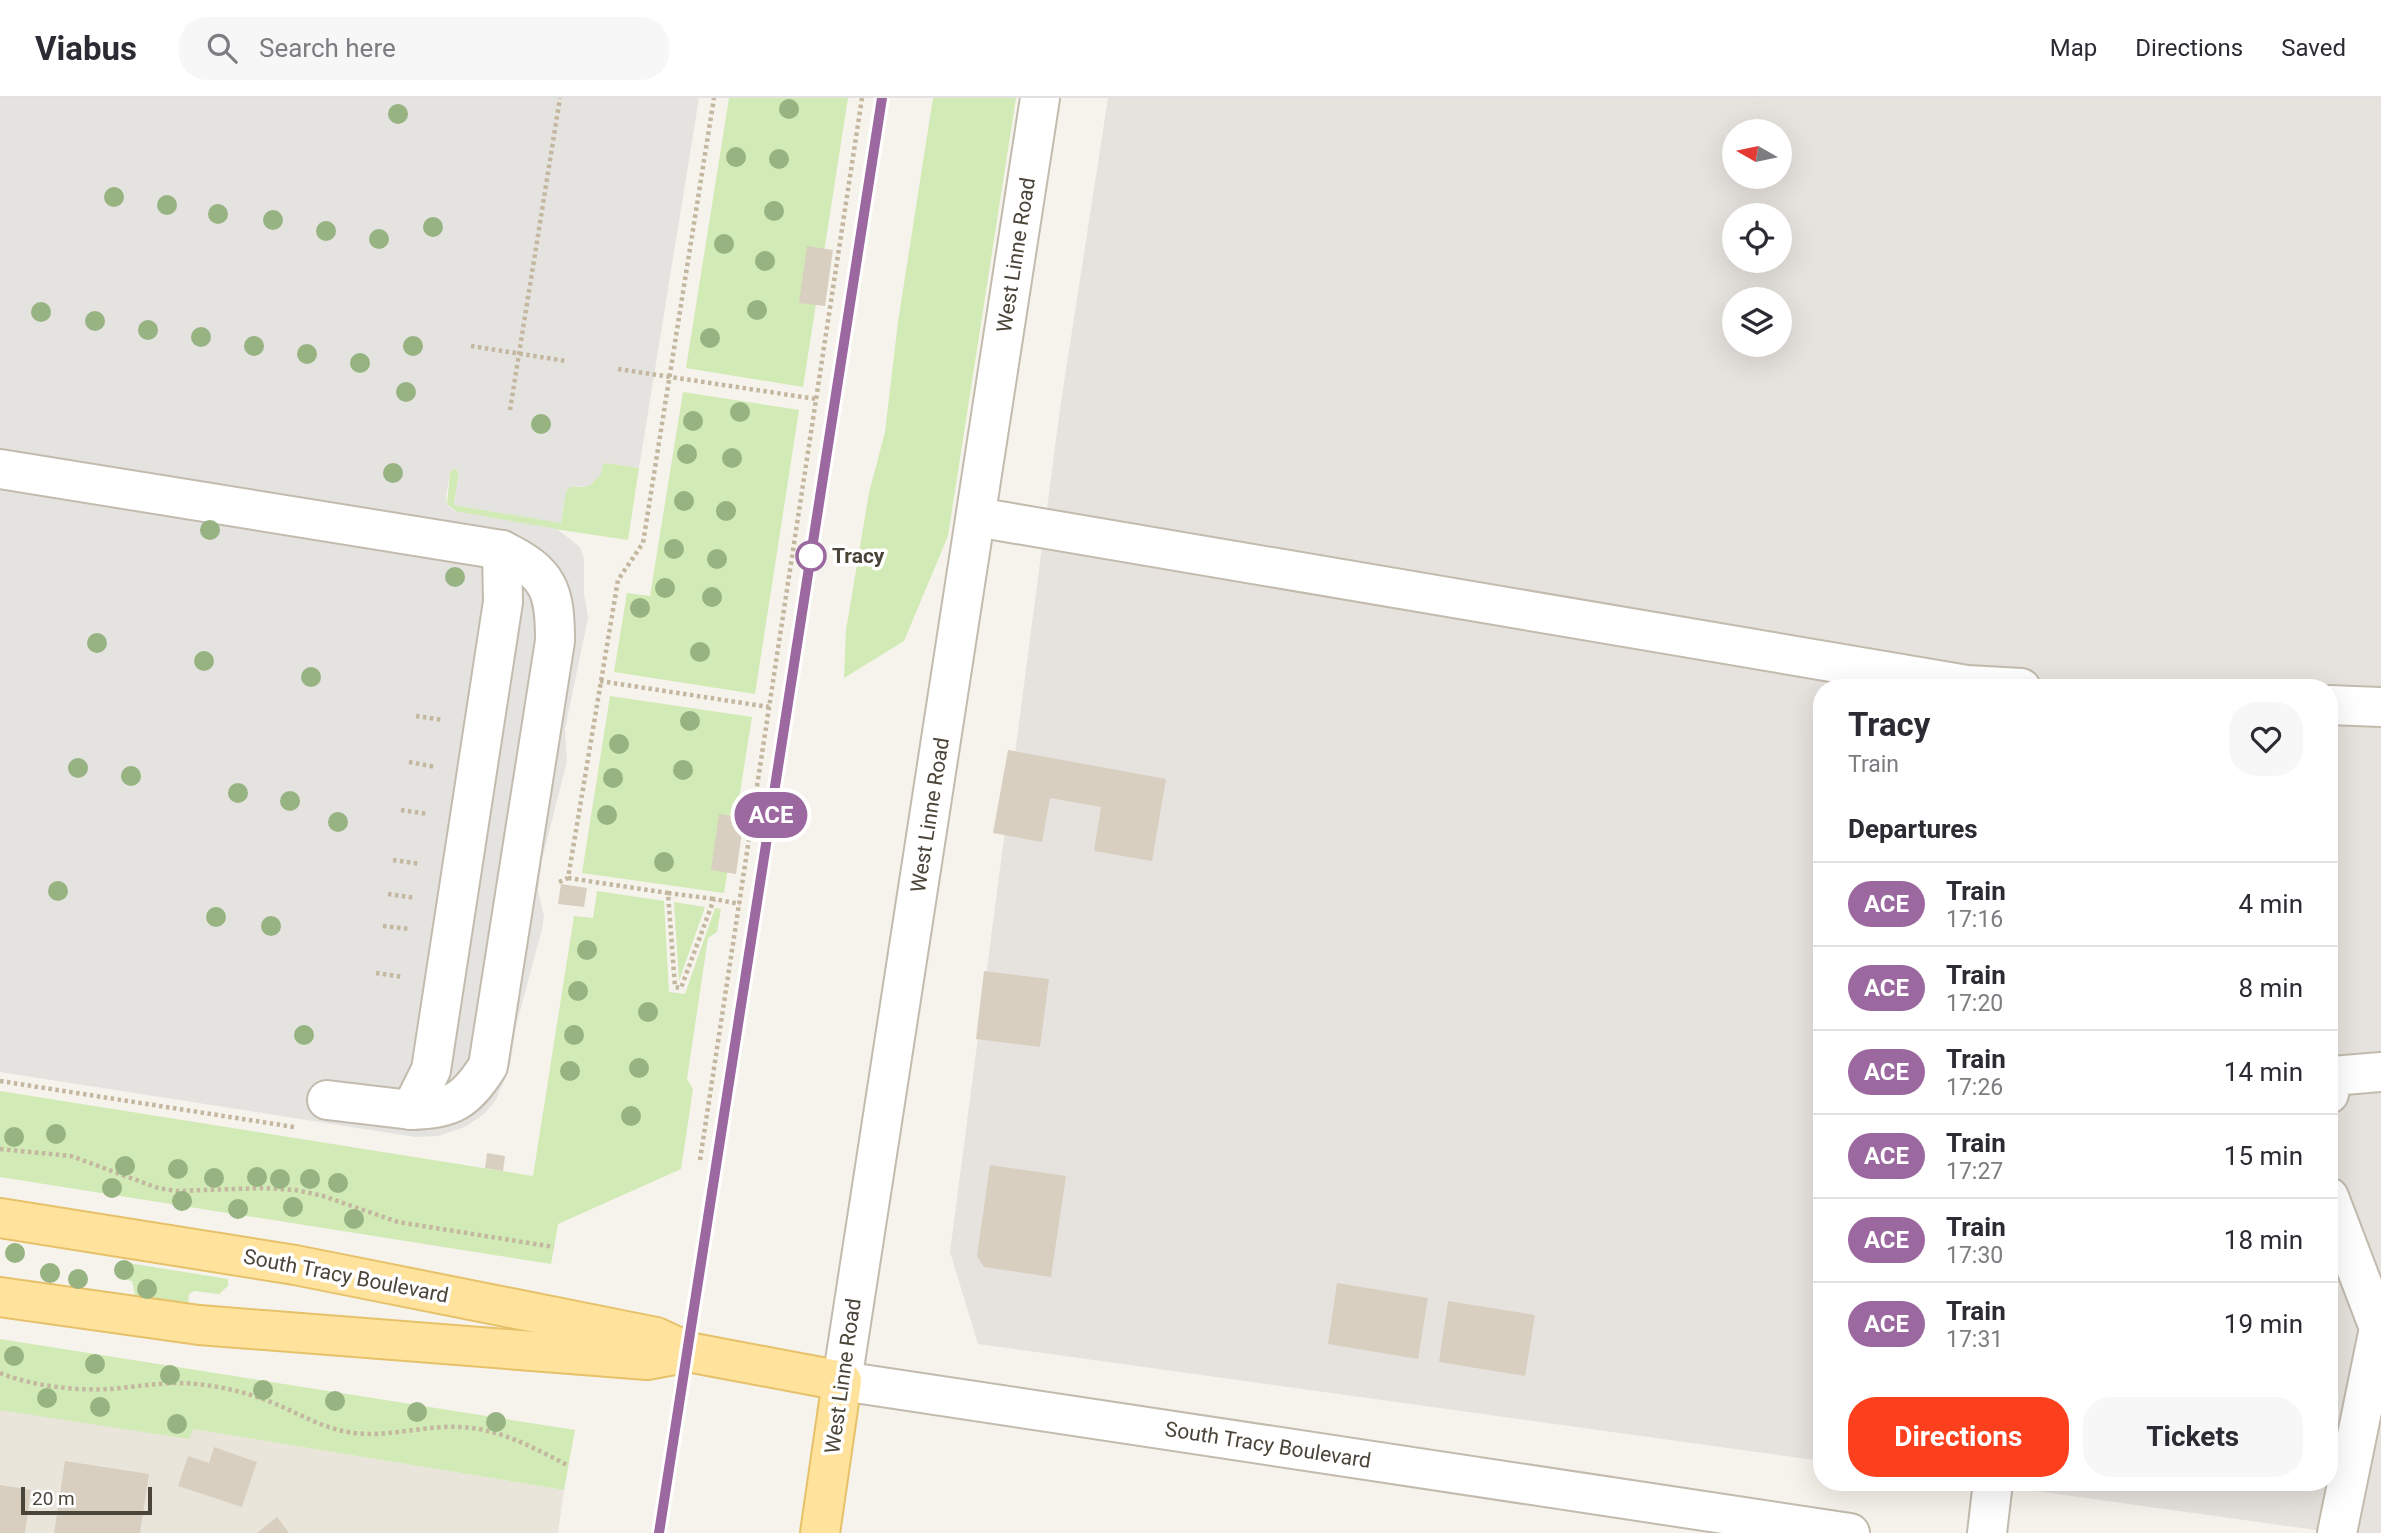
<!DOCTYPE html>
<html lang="en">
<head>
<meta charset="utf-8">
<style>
  :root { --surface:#fff; --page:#f7f7f7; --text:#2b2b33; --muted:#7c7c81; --line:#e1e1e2; --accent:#fc3f1d }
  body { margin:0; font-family:Roboto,sans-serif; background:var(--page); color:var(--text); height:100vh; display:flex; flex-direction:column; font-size:26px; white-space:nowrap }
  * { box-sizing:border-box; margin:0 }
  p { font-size:23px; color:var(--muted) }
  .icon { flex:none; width:38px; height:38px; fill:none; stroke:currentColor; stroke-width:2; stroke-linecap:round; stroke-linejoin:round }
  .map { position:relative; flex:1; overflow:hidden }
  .details { position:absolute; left:1813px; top:581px; width:525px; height:812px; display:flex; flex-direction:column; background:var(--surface); border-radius:28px; box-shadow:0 7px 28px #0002 }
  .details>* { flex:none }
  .badge { padding:0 14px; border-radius:23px; font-size:24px; line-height:46px }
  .needle { width:46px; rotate:279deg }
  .fabs { position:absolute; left:1722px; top:21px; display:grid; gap:14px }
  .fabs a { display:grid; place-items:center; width:70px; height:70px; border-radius:50%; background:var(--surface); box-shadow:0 7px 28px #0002; font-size:35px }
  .scale { position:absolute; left:21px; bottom:18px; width:131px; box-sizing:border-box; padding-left:7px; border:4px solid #4b4439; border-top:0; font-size:19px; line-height:24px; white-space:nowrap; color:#4b4439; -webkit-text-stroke:5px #fff; paint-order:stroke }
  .map>.badge { position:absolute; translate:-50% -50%; box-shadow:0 0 0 4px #fff }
  h2 { padding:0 35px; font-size:26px; line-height:63px }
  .round { display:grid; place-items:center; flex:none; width:74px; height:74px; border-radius:28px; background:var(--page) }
  .summary { display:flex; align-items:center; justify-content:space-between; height:119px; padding:0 35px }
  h1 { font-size:33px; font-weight:700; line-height:52px }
  .cta { display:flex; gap:14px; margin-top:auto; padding:14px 35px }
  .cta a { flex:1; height:80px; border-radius:28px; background:var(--accent); color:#fff; font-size:28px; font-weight:700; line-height:80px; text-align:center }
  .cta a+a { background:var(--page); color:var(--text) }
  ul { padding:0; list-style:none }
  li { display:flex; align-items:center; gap:21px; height:84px; padding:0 35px; border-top:2px solid var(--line) }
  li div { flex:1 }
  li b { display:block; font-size:26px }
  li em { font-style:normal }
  li .badge { min-width:77px; font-weight:700; text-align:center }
  header { display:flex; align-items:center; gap:42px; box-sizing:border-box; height:98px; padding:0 35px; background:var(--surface); border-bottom:2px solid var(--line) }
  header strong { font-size:33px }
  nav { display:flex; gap:38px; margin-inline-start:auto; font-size:24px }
  .search { width:490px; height:63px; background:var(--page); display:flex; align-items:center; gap:18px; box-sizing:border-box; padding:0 24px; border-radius:28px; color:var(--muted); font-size:26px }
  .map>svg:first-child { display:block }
  .residential { fill:#eae5da }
  .industrial { fill:#e6e2dd; fill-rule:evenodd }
  .green { fill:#d2eab5 }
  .parking { fill:#e5e3e0 }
  .building { fill:#d8cfc1 }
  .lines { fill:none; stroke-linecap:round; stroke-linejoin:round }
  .minor-casing { stroke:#c2bbae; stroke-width:42 }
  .major-casing { stroke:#e6c16a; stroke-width:42 }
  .path { stroke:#c4b79f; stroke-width:4.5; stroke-dasharray:3.5 3.5; stroke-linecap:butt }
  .minor { stroke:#fff; stroke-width:38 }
  .major { stroke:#ffe39c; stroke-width:38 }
  .rail { stroke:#9a9a9a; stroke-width:5; stroke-dasharray:9 9; stroke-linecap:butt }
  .tree { fill:#97b381 }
  .line-casing { stroke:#fff; stroke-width:16 }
  .line { stroke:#9b68a0; stroke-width:10 }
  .stop-dot { fill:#fff; stroke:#9b68a0; stroke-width:3.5 }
  .labels { text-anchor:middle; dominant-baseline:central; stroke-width:7; stroke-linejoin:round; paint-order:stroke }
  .street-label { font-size:21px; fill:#4b4439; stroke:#fff }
  .stop-label { font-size:21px; font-weight:bold; fill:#4b4439; stroke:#fff; text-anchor:start }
</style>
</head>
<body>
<header>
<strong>Viabus</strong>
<div class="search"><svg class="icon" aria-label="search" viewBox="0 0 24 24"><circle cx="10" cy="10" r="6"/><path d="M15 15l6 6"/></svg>Search here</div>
<nav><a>Map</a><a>Directions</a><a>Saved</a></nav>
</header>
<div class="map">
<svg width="2381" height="1435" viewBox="0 0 2381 1435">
  <rect width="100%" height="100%" fill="#f6f3ec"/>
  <path class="residential" d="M0,1311L193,1331L564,1392L558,1435H0Z"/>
  <path class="industrial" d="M1108,0H2381V1435H2337L1972,1384H2329V590H1822V1363L978,1246L950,1154L1060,311ZM1734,33H1780V79H1734ZM1734,117H1780V163H1734ZM1734,201H1780V247H1734Z"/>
  <g class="green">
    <path d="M729,0H848L803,289L686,270Z"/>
    <path d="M933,0H1016L948,438L904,543L844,580L846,532L869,395L885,334L898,224Z"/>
    <path d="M683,294L799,312L755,596L614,574L627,495L650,498Z"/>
    <path d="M608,365L639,370L628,442L461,417L447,406L450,374L455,370L459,375L454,407L561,424L566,392L571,388C591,392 596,383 603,366Z"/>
    <path d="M610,598L752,619L724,795L582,775Z"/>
    <path d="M597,793L664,803L669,894L685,896L715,810L721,811L717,834L708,840L687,981L693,991L681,1071L558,1126L551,1166L0,1079V993L533,1078L574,818L593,820Z"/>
    <path d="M674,804L705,809L679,883Z"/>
    <path d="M122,1164L228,1181V1188L219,1196L194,1193L189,1196L188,1206L135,1197L132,1183L121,1181Z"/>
    <path d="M0,1241L575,1332L564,1392L193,1331L189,1341L0,1312Z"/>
  </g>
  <path class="parking" d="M0,0H699L639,370L607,365L603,366L601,376L589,388L571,389L566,393L561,425L454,407L459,375L455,370L450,374L446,399L447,406L454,413L557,431L580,449L584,461V495L588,520L565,631L567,663L542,762L538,793L544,818L542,831L516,928L510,968L496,1002L484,1016L465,1029L438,1038L415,1039L0,974Z"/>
  <g class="building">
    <path d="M807,148L833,152L825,208L799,205Z"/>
    <path d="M1008,652L1166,681L1152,763L1094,753L1101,709L1050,700L1042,744L993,735Z"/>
    <path d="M719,716L744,720L736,776L711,772Z"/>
    <path d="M561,786L587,790L584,809L558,806Z"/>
    <path d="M984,873L1049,881L1040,949L976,941Z"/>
    <path d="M487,1055L505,1058L503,1073L485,1070Z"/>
    <path d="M990,1067L1066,1078L1051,1179L984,1169L977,1158Z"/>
    <path d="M1337,1185L1428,1200L1418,1261L1328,1246Z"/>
    <path d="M1448,1203L1535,1217L1525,1278L1439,1264Z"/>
    <path d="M214,1349L257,1364L242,1409L178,1388L188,1358L209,1365Z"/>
    <path d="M65,1363L149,1376L140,1435H54Z"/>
    <path d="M0,1387L31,1392L25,1435H0Z"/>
    <path d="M277,1419L289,1435H257Z"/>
  </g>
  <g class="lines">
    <g class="minor-casing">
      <g id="minor">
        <path d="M1040,0L842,1283L1850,1435"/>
        <path d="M0,371L502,452L503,504L431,972L411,1012L327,1002"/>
        <path d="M976,419L1967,587L2021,590"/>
        <path d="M2329,607L2381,609"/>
        <path d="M2329,996L2332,978L2381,974"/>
        <path d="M411,1012C452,1011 466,1003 488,968L555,543C555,492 549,475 502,452"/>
        <path d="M2329,1099L2379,1230L2337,1435"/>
        <path d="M1987,1435L1993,1384"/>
      </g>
    </g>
    <g class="major-casing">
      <g id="major">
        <path d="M0,1120L295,1167L656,1239L688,1254L842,1283L820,1435"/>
        <path d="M0,1199L199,1227L647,1262L679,1256"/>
      </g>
    </g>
    <g class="path">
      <path d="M471,248L566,263"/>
      <path d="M618,271L816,301"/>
      <path d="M510,312L560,0"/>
      <path d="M600,583L769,609"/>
      <path d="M416,618L443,622"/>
      <path d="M409,664L436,669"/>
      <path d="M401,712L428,716"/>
      <path d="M393,762L420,766"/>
      <path d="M568,780L668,795L675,889L681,890L714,801L740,806"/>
      <path d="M559,784L568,780L618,482L643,445L714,0"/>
      <path d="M668,795L714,801"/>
      <path d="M388,796L415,800"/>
      <path d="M383,828L410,831"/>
      <path d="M376,875L403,879"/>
      <path d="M0,983L294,1029"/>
      <path d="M0,1051L71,1058L158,1090L177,1093L264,1090L296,1092L323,1098L398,1124L554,1149"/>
      <path d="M700,1062L862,0"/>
      <path d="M0,1275C33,1288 75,1293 110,1291C134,1289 156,1285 180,1285C210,1286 240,1292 268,1303C295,1313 319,1329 348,1334C385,1341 422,1327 459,1329C499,1330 534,1350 569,1368"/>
    </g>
    <use href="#minor" class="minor"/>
    <use href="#major" class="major"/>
    <path class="rail" d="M659,1435L882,0"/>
  </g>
  <g class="tree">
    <circle cx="789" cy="11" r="10"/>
    <circle cx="398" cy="16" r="10"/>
    <circle cx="736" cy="59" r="10"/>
    <circle cx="779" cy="61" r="10"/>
    <circle cx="114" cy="99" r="10"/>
    <circle cx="167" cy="107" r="10"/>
    <circle cx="774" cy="113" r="10"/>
    <circle cx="218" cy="116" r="10"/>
    <circle cx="273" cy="122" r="10"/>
    <circle cx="433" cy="129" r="10"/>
    <circle cx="326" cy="133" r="10"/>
    <circle cx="379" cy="141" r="10"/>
    <circle cx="724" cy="146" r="10"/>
    <circle cx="765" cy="163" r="10"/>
    <circle cx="757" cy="212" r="10"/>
    <circle cx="41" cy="214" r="10"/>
    <circle cx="95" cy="223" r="10"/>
    <circle cx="148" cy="232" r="10"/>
    <circle cx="201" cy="239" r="10"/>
    <circle cx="710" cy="240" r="10"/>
    <circle cx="254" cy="248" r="10"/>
    <circle cx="413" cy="248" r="10"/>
    <circle cx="307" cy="256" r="10"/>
    <circle cx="360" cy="265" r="10"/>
    <circle cx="406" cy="294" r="10"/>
    <circle cx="740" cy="314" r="10"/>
    <circle cx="693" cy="323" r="10"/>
    <circle cx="541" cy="326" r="10"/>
    <circle cx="687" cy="356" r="10"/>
    <circle cx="732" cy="360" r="10"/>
    <circle cx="393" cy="375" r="10"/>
    <circle cx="684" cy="403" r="10"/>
    <circle cx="726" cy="413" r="10"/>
    <circle cx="210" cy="432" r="10"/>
    <circle cx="674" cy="451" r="10"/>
    <circle cx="717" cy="461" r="10"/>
    <circle cx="455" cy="479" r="10"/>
    <circle cx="665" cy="490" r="10"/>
    <circle cx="712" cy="499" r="10"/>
    <circle cx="640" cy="510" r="10"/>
    <circle cx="97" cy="545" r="10"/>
    <circle cx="700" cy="554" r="10"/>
    <circle cx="204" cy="563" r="10"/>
    <circle cx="311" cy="579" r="10"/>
    <circle cx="690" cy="623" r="10"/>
    <circle cx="619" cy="646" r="10"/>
    <circle cx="78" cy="670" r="10"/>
    <circle cx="683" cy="672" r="10"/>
    <circle cx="131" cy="678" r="10"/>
    <circle cx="613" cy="680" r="10"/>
    <circle cx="238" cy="695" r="10"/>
    <circle cx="290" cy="703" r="10"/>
    <circle cx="607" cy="717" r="10"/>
    <circle cx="338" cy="724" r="10"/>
    <circle cx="664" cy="764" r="10"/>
    <circle cx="58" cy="793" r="10"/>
    <circle cx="216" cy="819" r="10"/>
    <circle cx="271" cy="828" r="10"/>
    <circle cx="587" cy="852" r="10"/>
    <circle cx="578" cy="893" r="10"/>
    <circle cx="648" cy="914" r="10"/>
    <circle cx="304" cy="937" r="10"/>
    <circle cx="574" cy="937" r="10"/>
    <circle cx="639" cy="970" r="10"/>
    <circle cx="570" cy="973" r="10"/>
    <circle cx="631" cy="1018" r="10"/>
    <circle cx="56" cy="1036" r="10"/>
    <circle cx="14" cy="1039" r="10"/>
    <circle cx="125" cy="1068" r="10"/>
    <circle cx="178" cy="1071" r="10"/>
    <circle cx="257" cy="1079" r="10"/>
    <circle cx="214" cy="1080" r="10"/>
    <circle cx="280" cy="1081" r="10"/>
    <circle cx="310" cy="1081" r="10"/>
    <circle cx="338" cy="1085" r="10"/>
    <circle cx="112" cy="1090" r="10"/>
    <circle cx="182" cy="1103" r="10"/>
    <circle cx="293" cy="1109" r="10"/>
    <circle cx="238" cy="1111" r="10"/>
    <circle cx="354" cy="1121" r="10"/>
    <circle cx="15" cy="1155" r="10"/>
    <circle cx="124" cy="1172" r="10"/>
    <circle cx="50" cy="1175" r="10"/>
    <circle cx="78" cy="1181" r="10"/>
    <circle cx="147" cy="1191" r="10"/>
    <circle cx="14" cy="1258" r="10"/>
    <circle cx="95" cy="1266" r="10"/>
    <circle cx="170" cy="1277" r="10"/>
    <circle cx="263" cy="1292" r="10"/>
    <circle cx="47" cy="1300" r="10"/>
    <circle cx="335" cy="1303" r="10"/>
    <circle cx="100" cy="1309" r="10"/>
    <circle cx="417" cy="1314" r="10"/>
    <circle cx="496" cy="1324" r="10"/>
    <circle cx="177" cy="1326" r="10"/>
  </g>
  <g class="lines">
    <g class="line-casing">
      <path id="line" d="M659,1435L882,0"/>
    </g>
    <use href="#line" class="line"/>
  </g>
  <circle class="stop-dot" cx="811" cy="458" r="14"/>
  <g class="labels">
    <g class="street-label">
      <text transform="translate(1016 157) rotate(-81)">West Linne Road</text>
      <text transform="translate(930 717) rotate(-81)">West Linne Road</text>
      <text transform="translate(346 1178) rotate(11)">South Tracy Boulevard</text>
      <text transform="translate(843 1278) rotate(-82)">West Linne Road</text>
      <text transform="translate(1268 1347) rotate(9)">South Tracy Boulevard</text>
    </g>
    <g class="stop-label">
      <text x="832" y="458">Tracy</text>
    </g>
  </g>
</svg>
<div class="fabs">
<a><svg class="needle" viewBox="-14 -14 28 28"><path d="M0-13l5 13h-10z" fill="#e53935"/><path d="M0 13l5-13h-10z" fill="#7c7c81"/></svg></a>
<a><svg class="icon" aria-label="locate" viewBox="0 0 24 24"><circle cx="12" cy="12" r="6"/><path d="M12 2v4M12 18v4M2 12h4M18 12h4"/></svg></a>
<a><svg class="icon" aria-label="layers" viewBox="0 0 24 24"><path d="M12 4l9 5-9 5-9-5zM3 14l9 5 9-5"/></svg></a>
</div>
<div class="scale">20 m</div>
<b class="badge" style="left:771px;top:717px;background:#9b68a0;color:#fff">ACE</b>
<section class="details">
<div class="summary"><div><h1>Tracy</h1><p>Train</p></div><a class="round"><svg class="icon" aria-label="heart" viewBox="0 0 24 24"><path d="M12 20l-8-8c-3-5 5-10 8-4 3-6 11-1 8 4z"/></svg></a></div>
<h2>Departures</h2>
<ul>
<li><span class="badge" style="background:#9b68a0;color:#fff">ACE</span><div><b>Train</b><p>17:16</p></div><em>4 min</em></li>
<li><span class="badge" style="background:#9b68a0;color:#fff">ACE</span><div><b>Train</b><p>17:20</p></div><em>8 min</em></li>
<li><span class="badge" style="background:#9b68a0;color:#fff">ACE</span><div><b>Train</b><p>17:26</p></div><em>14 min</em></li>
<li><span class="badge" style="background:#9b68a0;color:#fff">ACE</span><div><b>Train</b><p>17:27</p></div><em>15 min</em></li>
<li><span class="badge" style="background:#9b68a0;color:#fff">ACE</span><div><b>Train</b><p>17:30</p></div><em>18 min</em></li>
<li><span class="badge" style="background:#9b68a0;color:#fff">ACE</span><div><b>Train</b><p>17:31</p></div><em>19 min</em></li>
</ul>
<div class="cta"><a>Directions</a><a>Tickets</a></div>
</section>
</div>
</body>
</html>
